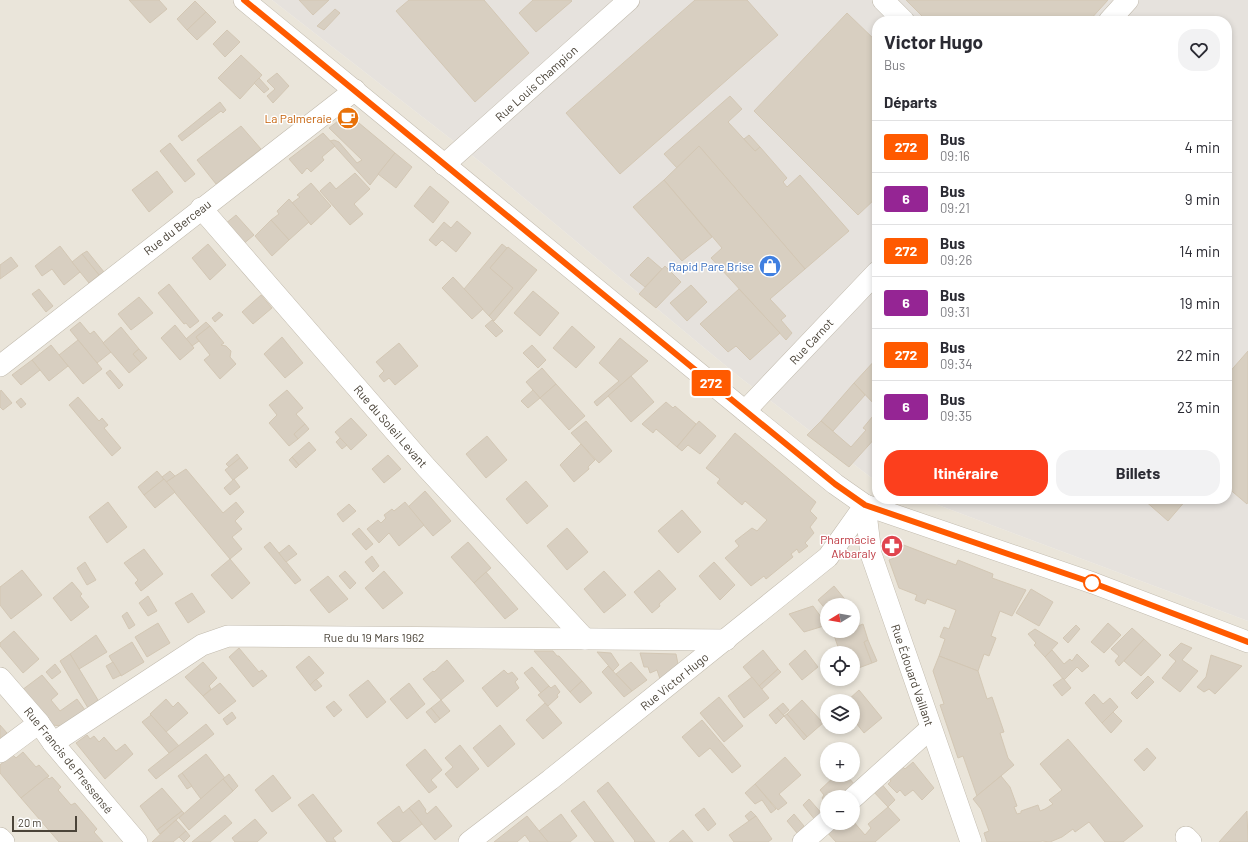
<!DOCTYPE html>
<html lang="fr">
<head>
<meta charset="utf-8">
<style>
  :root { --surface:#fff; --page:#f2f2f3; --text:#2b2b33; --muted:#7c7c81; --line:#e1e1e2; --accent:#fc3f1d }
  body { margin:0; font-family:Barlow,sans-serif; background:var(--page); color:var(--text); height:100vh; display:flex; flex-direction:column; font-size:15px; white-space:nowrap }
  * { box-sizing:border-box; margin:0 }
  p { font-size:13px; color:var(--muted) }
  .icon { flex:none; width:22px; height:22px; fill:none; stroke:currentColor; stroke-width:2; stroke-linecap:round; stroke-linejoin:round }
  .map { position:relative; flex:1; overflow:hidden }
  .panel { position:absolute; left:872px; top:16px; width:360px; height:488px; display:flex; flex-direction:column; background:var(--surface); border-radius:16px; box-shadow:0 2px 6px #0003 }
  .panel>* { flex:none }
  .badge { padding:0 8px; border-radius:3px; font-size:14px; line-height:26px }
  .needle { width:26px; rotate:259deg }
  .buttons { position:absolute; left:820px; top:598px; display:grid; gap:8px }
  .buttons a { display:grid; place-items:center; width:40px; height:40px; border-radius:50%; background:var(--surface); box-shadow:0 2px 6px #0003; font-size:20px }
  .scale { position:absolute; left:12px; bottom:10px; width:65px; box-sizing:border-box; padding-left:4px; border:2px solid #4b4439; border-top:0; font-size:11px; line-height:14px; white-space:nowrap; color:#4b4439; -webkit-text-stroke:3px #fff; paint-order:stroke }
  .map>.badge { position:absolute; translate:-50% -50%; box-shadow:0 0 0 2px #fff }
  h2 { padding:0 12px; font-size:15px; line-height:36px }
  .round { display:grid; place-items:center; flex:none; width:42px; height:42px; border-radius:16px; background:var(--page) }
  .headline { display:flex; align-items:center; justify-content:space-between; height:68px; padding:0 12px }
  h1 { font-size:19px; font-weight:700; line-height:30px }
  .primary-button { display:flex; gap:8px; margin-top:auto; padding:8px 12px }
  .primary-button a { flex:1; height:46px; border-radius:16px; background:var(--accent); color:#fff; font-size:16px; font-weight:700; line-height:46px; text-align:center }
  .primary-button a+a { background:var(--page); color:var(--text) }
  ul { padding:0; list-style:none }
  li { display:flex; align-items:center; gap:12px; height:52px; padding:0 12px; border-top:1px solid var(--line) }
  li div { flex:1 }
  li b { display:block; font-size:15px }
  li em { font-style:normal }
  li .badge { min-width:44px; font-weight:700; text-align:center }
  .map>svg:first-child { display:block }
  .residential { fill:#eae5da; fill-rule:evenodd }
  .industrial { fill:#e6e2dd }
  .building { fill:#d8cfc1; stroke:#d3c7b4 }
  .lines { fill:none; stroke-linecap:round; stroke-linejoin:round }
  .minor-casing { stroke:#c2bbae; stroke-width:22 }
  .minor { stroke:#fff; stroke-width:21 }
  .line-casing { stroke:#fff; stroke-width:9 }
  .line { stroke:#ff5a00; stroke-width:6 }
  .stop-dot { fill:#fff; stroke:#ff5a00; stroke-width:2 }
  .labels { text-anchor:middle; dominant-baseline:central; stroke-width:3; stroke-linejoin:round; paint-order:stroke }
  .street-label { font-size:12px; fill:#4b4439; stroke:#fff }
  .food-label { font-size:12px; fill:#c56008; stroke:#fff; text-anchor:end }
  .shop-label { font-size:12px; fill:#366cbe; stroke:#fff; text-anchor:end }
  .health-label { font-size:12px; fill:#be3a42; stroke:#fff; text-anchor:end }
</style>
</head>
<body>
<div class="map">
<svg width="1248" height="842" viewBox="0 0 1248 842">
  <rect width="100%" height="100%" fill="#f6f3ec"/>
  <path class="residential" d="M0,0H272L483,164L738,376L877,482V499H922L1248,621V842H0ZM827,605H853V631H827ZM827,653H853V679H827ZM827,701H853V727H827ZM827,749H853V775H827ZM827,797H853V823H827Z"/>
  <path class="industrial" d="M272,0H1248V621L922,499H1227V21H877V482L738,376L483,164Z"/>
  <g class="building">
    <path d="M129,0H159L167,9L150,23Z"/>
    <path d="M299,0H329L313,15Z"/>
    <path d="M409,0H484L529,53L475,102L396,11Z"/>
    <path d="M533,0H571L572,1L536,32L519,13Z"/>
    <path d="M695,0H747L778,35L620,174L566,113Z"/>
    <path d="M906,0H1108L1089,21H927Z"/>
    <path d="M195,1L206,12L187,30L177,19Z"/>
    <path d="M335,9L340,13L324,30L317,26Z"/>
    <path d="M206,12L216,22L197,40L187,30Z"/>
    <path d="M847,13L877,42V197L858,215L754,111Z"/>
    <path d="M227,30L240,42L225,57L213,44Z"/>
    <path d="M241,55L262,75L240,99L218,78Z"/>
    <path d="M277,73L289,86L273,103L267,96L275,89L267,81Z"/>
    <path d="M259,78L269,89L264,93L254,83Z"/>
    <path d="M730,96L742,109L728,122L755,151L760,147L787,178L783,182L787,187L800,175L849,231L805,269L699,146L677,168L664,154Z"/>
    <path d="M220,102L226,110L223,113L221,111L182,141L178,136Z"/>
    <path d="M342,118H353L395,153L370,185L330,141L334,140L339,142L357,163L362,160L329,128Z"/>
    <path d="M241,126L261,149L216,184L197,160Z"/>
    <path d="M323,133L335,146L322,157L324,160L311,172L307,168L302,174L289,159Z"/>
    <path d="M749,135L760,147L755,151L744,139Z"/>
    <path d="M170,143L195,174L185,182L160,151Z"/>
    <path d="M699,146L805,269L770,299L786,316L781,320L792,333L786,340L711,258L722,248L664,180Z"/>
    <path d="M395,153L412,167L396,188L378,174Z"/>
    <path d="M157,171L173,192L149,212L132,190Z"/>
    <path d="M355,173L370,189L354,204L363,214L350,225L320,191L330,182L336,189Z"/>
    <path d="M664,180L712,237L682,261L633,207Z"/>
    <path d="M311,183L331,206L311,225L292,203L300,197L297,195Z"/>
    <path d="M430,186L449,202L433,223L414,206Z"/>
    <path d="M289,199L309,222L289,240L271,220L279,214L277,211Z"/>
    <path d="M236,215L254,235L242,245L225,224Z"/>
    <path d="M271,220L289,240L272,256L255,236Z"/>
    <path d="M457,221L471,233L456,252L442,240L436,246L429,240L444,222L451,228Z"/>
    <path d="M208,244L226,265L210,280L192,258Z"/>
    <path d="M502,244L507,248L490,268L513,288L489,316L464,289Z"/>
    <path d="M60,246L80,272L64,285L52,269L42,276L35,266Z"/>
    <path d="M508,247L537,270L494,321L489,316L513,288L490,268Z"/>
    <path d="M87,251L104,272L99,275L82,254Z"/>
    <path d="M82,254L99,275L89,283L72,262Z"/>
    <path d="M11,257L18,266L0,279V265Z"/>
    <path d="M648,257L662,269L645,287L630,275Z"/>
    <path d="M665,266L681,282L656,308L639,294Z"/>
    <path d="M453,277L483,309L472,319L442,288Z"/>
    <path d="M169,284L199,321L190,328L186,323L184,324L158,293Z"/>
    <path d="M691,285L707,302L687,321L670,303Z"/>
    <path d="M39,289L53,306L46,312L32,294Z"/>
    <path d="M739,289L780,333L750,360L736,346L728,352L700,324Z"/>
    <path d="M533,291L559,313L540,336L514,313Z"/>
    <path d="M261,295L272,308L253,324L242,312Z"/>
    <path d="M139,297L153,313L131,330L118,314Z"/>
    <path d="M219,312L223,315L215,322L212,318Z"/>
    <path d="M492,320L503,331L496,337L485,326Z"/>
    <path d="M80,322L90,334L94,331L111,352L97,363L70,330Z"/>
    <path d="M206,322L210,326L196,337L199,341L192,346L186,339Z"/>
    <path d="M175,325L194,348L180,360L161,338Z"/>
    <path d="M210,326L224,343L221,345L226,346L231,351L230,357L236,364L220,379L204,360L210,355L196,337Z"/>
    <path d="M572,326L595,347L576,368L553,348Z"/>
    <path d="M121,327L139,349L133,354L141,363L129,373L103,343Z"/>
    <path d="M282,337L303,363L285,378L264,354Z"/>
    <path d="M620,338L648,361L597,406L594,402L619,381L599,363Z"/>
    <path d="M78,340L102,369L83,384L59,355Z"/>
    <path d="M399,343L418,366L395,385L389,378L384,382L379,376L384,371L376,362Z"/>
    <path d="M51,345L68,366L49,381L32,360Z"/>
    <path d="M532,345L546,360L538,368L523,353Z"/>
    <path d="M139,349L147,358L141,363L133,354Z"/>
    <path d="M1248,351V502L1247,504L1227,487V375Z"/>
    <path d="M877,358V407L854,383Z"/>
    <path d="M32,360L40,370L21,385L12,375Z"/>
    <path d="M542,368L556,384L540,398L526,382Z"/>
    <path d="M110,370L123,385L119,389L106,373Z"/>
    <path d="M631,376L654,402L631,422L608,396Z"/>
    <path d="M854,383L865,395L833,431L821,421Z"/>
    <path d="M556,384L585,416L569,430L540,398Z"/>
    <path d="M1,390L12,403L3,410L0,407V392Z"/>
    <path d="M287,390L303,408L296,414L305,424L294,434L298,439L289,446L269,423L277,415L269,405Z"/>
    <path d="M533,390L540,398L528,408L521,401Z"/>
    <path d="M78,397L99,421L102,418L108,425L104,428L121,448L112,456L69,405Z"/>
    <path d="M21,398L26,404L21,408L16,402Z"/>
    <path d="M666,402L673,408L675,406L696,424L677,447L656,429L653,433L642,424Z"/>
    <path d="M877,411V436L849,467L807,435L821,421L851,447L866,430L863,428Z"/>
    <path d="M351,418L367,435L351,450L335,432Z"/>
    <path d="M586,421L612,451L599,463L571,433Z"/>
    <path d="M699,421L716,436L700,454L688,445L682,451L677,447Z"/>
    <path d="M305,424L309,429L298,439L294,434Z"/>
    <path d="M735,433L816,502L810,511L817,518L810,527L814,533L805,543L808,546L799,553L797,549L791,554L793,557L766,579L764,576L751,586L725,558L739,546L735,541L752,528L757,531L767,520L745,501L742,505L717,483L720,479L706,468Z"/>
    <path d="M487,436L507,460L486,478L466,454Z"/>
    <path d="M340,438L347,445L342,449L336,442Z"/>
    <path d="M309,442L316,450L299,465L292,457Z"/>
    <path d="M581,444L595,460L588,467L589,469L574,482L560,465Z"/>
    <path d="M237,454L240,458L229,467L226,464Z"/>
    <path d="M388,455L401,469L384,483L372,469Z"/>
    <path d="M292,457L299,465L296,468L289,460Z"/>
    <path d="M240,458L248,468L233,480L225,470Z"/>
    <path d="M186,469L223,513L236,502L244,512L235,521L242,529L232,537L242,549L230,559L166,482Z"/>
    <path d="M157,471L164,479L144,495L138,487Z"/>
    <path d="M170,471L175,476L166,482L162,477Z"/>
    <path d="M164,479L175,492L155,508L144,495Z"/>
    <path d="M234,479L240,487L230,495L224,488Z"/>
    <path d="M526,481L548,506L527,524L506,499Z"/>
    <path d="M425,491L451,521L433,536L408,507Z"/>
    <path d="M1143,499H1187L1168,521Z"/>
    <path d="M108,502L127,527L107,543L89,517Z"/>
    <path d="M405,502L424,525L399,546L389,533L379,543L367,529L378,520L381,523L386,518L384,515L392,509L394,511Z"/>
    <path d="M349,504L356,511L343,522L337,514Z"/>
    <path d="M682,510L701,532L678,553L658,531Z"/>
    <path d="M359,528L373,544L366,550L352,534Z"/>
    <path d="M567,528L588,552L567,570L547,546Z"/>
    <path d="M270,542L301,580L295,584L264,547Z"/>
    <path d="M468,542L491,568L474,583L451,557Z"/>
    <path d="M901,544L956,565L958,560L993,574L992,578L1026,590L1012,616L1000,611L991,636L996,638L989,656L984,654L978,671L939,656L945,639L940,637L944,627L949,629L956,610L927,599L925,604L915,600L917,595L899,588L889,560L894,558L892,553Z"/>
    <path d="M289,545L297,554L286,562L279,553Z"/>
    <path d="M144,549L163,574L141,591L135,583L138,580L124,563Z"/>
    <path d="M372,556L379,566L373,572L365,562Z"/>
    <path d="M230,559L250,583L232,599L211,575Z"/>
    <path d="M85,562L96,580L87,585L77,568Z"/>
    <path d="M714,562L735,585L720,600L699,576Z"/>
    <path d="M22,570L42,595L11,619L0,605V587Z"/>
    <path d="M659,570L676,589L659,604L660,606L652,613L634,592Z"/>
    <path d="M345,571L356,583L350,589L339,576Z"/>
    <path d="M384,571L403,593L383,609L365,588Z"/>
    <path d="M604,571L626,595L604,613L584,589Z"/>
    <path d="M486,572L518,609L505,619L474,583Z"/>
    <path d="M328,576L348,599L329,613L310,590Z"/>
    <path d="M72,582L82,594L80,596L89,607L71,621L53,598Z"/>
    <path d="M834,586L848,603L845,605H827V611L818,600Z"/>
    <path d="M1031,589L1053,602L1039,626L1016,613Z"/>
    <path d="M192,593L205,612L188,623L175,603Z"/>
    <path d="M148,596L157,611L148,616L139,603Z"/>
    <path d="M813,606L827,625L804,632L789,614Z"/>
    <path d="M127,612L135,625L129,629L122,616Z"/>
    <path d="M158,623L170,643L147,657L135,637Z"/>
    <path d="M1108,623L1121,635L1104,653L1091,642Z"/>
    <path d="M863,624L868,640L864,642L872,663L853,670V653H840L834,635L845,631H853V628Z"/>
    <path d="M1076,625L1080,629L1068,643L1063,638Z"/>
    <path d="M1132,628L1144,639L1119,666L1115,661L1119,656L1111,649Z"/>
    <path d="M1035,629L1058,643L1045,657L1034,645L1036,643L1028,634Z"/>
    <path d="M14,631L39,659L23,673L0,646V643Z"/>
    <path d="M96,635L107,652L79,669L70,654Z"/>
    <path d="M1144,639L1161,655L1141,676L1124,661Z"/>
    <path d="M868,640L877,661L872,663L864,642Z"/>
    <path d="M132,642L144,662L121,676L109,656Z"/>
    <path d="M1181,643L1192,648L1182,660L1198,671L1180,692L1162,678L1176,661L1169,655Z"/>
    <path d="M239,648L259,672L262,670L267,676L253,687L229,657Z"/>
    <path d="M763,650L778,669L759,686L743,667Z"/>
    <path d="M805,650L818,667L802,680L789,664Z"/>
    <path d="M1052,650L1064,664L1070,659L1072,661L1077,654L1089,666L1082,672L1077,667L1064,680L1045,657Z"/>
    <path d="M534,651H553L557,656H559L582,681L570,692Z"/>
    <path d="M597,652L611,653L619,665L613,671Z"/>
    <path d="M640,653L676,654L678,664L660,679L657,670L650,673L648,667H644Z"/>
    <path d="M70,654L98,700L88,708L60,661Z"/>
    <path d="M1211,655L1242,666L1215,694L1209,689L1204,692L1197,687L1206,677Z"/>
    <path d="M309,656L324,673L310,685L296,667Z"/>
    <path d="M939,656L978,671L987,699L992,697L1004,732L1000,733L1008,758L1014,765L977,796L963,756L958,758L940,705L944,704L933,671Z"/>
    <path d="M447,660L464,681L441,700L423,679L433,671L434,672Z"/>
    <path d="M113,662L121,675L113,679L106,666Z"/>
    <path d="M203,662L217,678L209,686L211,689L203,696L185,677Z"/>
    <path d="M631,662L647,680L632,691L616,674Z"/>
    <path d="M55,664L61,672L52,679L46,672Z"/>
    <path d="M608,666L632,691L624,697L602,672Z"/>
    <path d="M532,667L549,686L541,693L524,673Z"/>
    <path d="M778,669L781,672L762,689L759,686Z"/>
    <path d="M504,670L508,674L512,672L518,679L515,682L519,688L497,707L482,688Z"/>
    <path d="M42,675L58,694L51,700L60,711L77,699L85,710L63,726L51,725L22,690Z"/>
    <path d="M1148,676L1154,682L1137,699L1131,693Z"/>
    <path d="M752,677L769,698L744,718L728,696Z"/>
    <path d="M1063,678L1071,688L1062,696L1053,685Z"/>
    <path d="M316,679L322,686L315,691L310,685Z"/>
    <path d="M368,680L386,702L367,718L349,695Z"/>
    <path d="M582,681L592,693L580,703L570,692Z"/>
    <path d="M220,683L236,701L219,714L203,696Z"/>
    <path d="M409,683L425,704L407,719L390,699Z"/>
    <path d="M555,685L560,692L557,695L558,697L548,706L538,695L549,686L551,688Z"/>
    <path d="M859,690L882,718L864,733L853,719V701H847Z"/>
    <path d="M1094,694L1103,704L1110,698L1118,707L1102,723L1085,703Z"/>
    <path d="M719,697L743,726L724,742L700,713Z"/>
    <path d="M166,699L173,707L178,702L188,713L166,732L150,714Z"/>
    <path d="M441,700L450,711L440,719L431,708Z"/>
    <path d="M802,700L823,723L807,737L787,714Z"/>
    <path d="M334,701L342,710L334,717L326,707Z"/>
    <path d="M545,703L562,723L543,739L526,720Z"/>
    <path d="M783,703L789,710L783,715L777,708Z"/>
    <path d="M431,708L440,719L435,723L426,712Z"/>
    <path d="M777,708L784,716L776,724L769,715Z"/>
    <path d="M232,712L236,718L227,725L223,719Z"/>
    <path d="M1113,712L1122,721L1111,733L1102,723Z"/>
    <path d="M787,714L807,737L804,740L784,716Z"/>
    <path d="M151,715L179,746L169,753L142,722Z"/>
    <path d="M702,720L741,766L732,773L710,748L699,757L682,737Z"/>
    <path d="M206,724L214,734L156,779L148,770Z"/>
    <path d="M0,725L7,733L0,739Z"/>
    <path d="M500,725L515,744L488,767L473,748Z"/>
    <path d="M87,735L90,739L94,736L99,742L104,737L116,751L125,744L133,754L105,779L76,743Z"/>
    <path d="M1068,739L1143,826L1123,842H1105L1089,822L1075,832L1073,829L1062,837L1050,842L1042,841L1040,842H987L984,833L989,831L981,809L973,799L1001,776L1010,787L1017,806L1014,807L1017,814L1021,813V811L1038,805L1040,811L1045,809L1053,804L1049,800L1062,790L1040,764Z"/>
    <path d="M460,745L479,769L457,788L445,774L453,767L445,758Z"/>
    <path d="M1147,748L1156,758L1144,771L1134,760Z"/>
    <path d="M425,749L442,770L431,780L437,787L429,793L406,765Z"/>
    <path d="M23,752L36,767L39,765L49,776L21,798L0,773V765L12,754L16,758Z"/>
    <path d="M206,754L225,778L201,799L182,773Z"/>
    <path d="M785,757L801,775L779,794L787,803L778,810L755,784Z"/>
    <path d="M913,762L934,788L922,800L913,790L905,796L900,790L897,793L888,784L891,781L887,775L902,766L905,769Z"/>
    <path d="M182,773L192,786L187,789L178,776Z"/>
    <path d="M229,774L238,786L233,791L223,779Z"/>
    <path d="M273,775L291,798L272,812L255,790Z"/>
    <path d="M836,775H846L856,786L844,797H827V800L825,802L822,798L824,795L820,790Z"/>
    <path d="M47,777L49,779L52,777L61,787L58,790L71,805L75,803L97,829L94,832L103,842H59L21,798Z"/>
    <path d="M223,779L233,791L189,830L179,818Z"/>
    <path d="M608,782L655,842H634L635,841L597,791Z"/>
    <path d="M880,782L895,800L888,807L871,789Z"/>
    <path d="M755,784L776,809L771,813L762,800L755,804L745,793Z"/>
    <path d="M162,788L182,811L157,830L140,806Z"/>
    <path d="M313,794L342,831L333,838L336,842H327L298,805Z"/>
    <path d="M809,799L823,815L816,821L803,805Z"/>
    <path d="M419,800L426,810L425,811L427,814L436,806L452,826L435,840L409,808Z"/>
    <path d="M584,801L614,842H595L571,811Z"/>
    <path d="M399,806L403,813L409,808L422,824L399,842H393L377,823Z"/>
    <path d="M888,807L900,820L875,842H836L825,830L833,823H853V821L865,835L871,828L868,824Z"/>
    <path d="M704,808L716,824L708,831L695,815Z"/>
    <path d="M182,811L184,813L160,834L157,830Z"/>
    <path d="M751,811L756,816L749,821L745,816Z"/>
    <path d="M1247,811L1248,842H1219Z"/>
    <path d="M561,814L577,836L570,842H548L539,831Z"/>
    <path d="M794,814L804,826L797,833L787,821Z"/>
    <path d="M225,815L232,823L210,842H192Z"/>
    <path d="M527,816L548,842H530L525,835L517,842H494Z"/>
    <path d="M756,816L772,839L768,842H734L729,835Z"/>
    <path d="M255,819L267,833L257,842H235L232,838Z"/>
    <path d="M176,820L186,831L173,842H152Z"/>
    <path d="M683,830L693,842H669Z"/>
    <path d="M186,831L190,836L184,842L179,837Z"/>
  </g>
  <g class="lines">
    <g class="minor-casing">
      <g id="minor">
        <path d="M244,0L745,411L835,484L865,505L1093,583L1248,642"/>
        <path d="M883,0L904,21"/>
        <path d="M1109,21L1128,0"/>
        <path d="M444,165L629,0"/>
        <path d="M201,208L425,466L585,639"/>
        <path d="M0,366L355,90"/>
        <path d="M745,411L877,272"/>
        <path d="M865,505L871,554L971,842"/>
        <path d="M0,678L39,723L53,743L137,842"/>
        <path d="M53,743L202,645L228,636L726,640"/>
        <path d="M0,752L39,723"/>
        <path d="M853,798L931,728"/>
        <path d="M1186,837L1191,842"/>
        <path d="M0,838L4,842"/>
        <path d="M469,842L550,780L828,557L865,505"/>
        <path d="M803,842L827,821"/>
      </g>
    </g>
    <use href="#minor" class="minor"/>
  </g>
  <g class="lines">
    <g class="line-casing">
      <path id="line" d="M244,0L721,391L835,484L865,505L1093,583L1248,642"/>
    </g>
    <use href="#line" class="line"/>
  </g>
  <defs>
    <g id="cafe-disc" transform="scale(1.15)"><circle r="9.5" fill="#e8710a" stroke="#fff"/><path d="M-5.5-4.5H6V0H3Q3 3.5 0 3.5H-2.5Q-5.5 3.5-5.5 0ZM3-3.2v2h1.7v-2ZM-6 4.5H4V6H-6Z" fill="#fff"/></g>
    <g id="shop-disc" transform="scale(1.15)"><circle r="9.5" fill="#3f7fe0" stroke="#fff"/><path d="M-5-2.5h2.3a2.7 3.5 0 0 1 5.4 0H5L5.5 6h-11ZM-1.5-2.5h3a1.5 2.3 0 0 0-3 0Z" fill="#fff"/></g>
    <g id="pharmacy-disc" transform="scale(1.15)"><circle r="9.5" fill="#e0444e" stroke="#fff"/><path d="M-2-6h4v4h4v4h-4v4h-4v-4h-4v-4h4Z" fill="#fff"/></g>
  </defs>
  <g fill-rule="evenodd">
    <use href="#cafe-disc" x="348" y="118"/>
    <use href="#shop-disc" x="770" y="266"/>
    <use href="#pharmacy-disc" x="892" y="546"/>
  </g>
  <circle class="stop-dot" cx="1092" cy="583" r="8"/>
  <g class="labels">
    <g class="street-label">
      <text transform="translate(536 83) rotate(-42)">Rue Louis Champion</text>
      <text transform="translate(177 227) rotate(-38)">Rue du Berceau</text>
      <text transform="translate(811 341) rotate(-47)">Rue Carnot</text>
      <text transform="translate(391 426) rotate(49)">Rue du Soleil Levant</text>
      <text x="374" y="637">Rue du 19 Mars 1962</text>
      <text transform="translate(913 675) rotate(71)">Rue Édouard Vaillant</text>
      <text transform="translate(674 681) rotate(-39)">Rue Victor Hugo</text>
      <text transform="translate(69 760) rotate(51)">Rue Francis de Pressensé</text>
    </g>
    <g class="food-label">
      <text x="332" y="118">La Palmeraie</text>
    </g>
    <g class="shop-label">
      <text x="754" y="266">Rapid Pare Brise</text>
    </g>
    <g class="health-label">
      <text x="876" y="539">Pharmacie<tspan x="876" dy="14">Akbaraly</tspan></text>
    </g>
  </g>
</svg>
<div class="buttons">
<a><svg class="needle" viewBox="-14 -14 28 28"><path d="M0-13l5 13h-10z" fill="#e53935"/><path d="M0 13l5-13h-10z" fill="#7c7c81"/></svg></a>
<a><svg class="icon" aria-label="locate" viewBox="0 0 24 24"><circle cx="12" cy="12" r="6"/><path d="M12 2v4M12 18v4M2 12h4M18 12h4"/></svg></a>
<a><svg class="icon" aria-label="layers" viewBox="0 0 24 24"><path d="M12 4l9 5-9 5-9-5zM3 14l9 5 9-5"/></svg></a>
<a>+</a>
<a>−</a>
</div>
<div class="scale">20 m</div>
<b class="badge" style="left:711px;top:383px;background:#ff5a00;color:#fff">272</b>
<section class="panel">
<div class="headline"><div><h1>Victor Hugo</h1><p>Bus</p></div><a class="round"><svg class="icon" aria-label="heart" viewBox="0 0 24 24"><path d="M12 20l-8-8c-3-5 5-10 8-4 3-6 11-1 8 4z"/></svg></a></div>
<h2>Départs</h2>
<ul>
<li><span class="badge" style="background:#ff5a00;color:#fff">272</span><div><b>Bus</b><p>09:16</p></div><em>4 min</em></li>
<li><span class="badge" style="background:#952594;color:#fff">6</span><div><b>Bus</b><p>09:21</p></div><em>9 min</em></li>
<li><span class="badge" style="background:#ff5a00;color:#fff">272</span><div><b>Bus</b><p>09:26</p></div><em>14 min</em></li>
<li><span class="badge" style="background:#952594;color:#fff">6</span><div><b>Bus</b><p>09:31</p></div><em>19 min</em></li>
<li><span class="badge" style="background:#ff5a00;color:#fff">272</span><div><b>Bus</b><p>09:34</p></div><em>22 min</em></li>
<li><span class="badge" style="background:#952594;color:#fff">6</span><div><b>Bus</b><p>09:35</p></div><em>23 min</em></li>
</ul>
<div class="primary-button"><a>Itinéraire</a><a>Billets</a></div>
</section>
</div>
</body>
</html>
